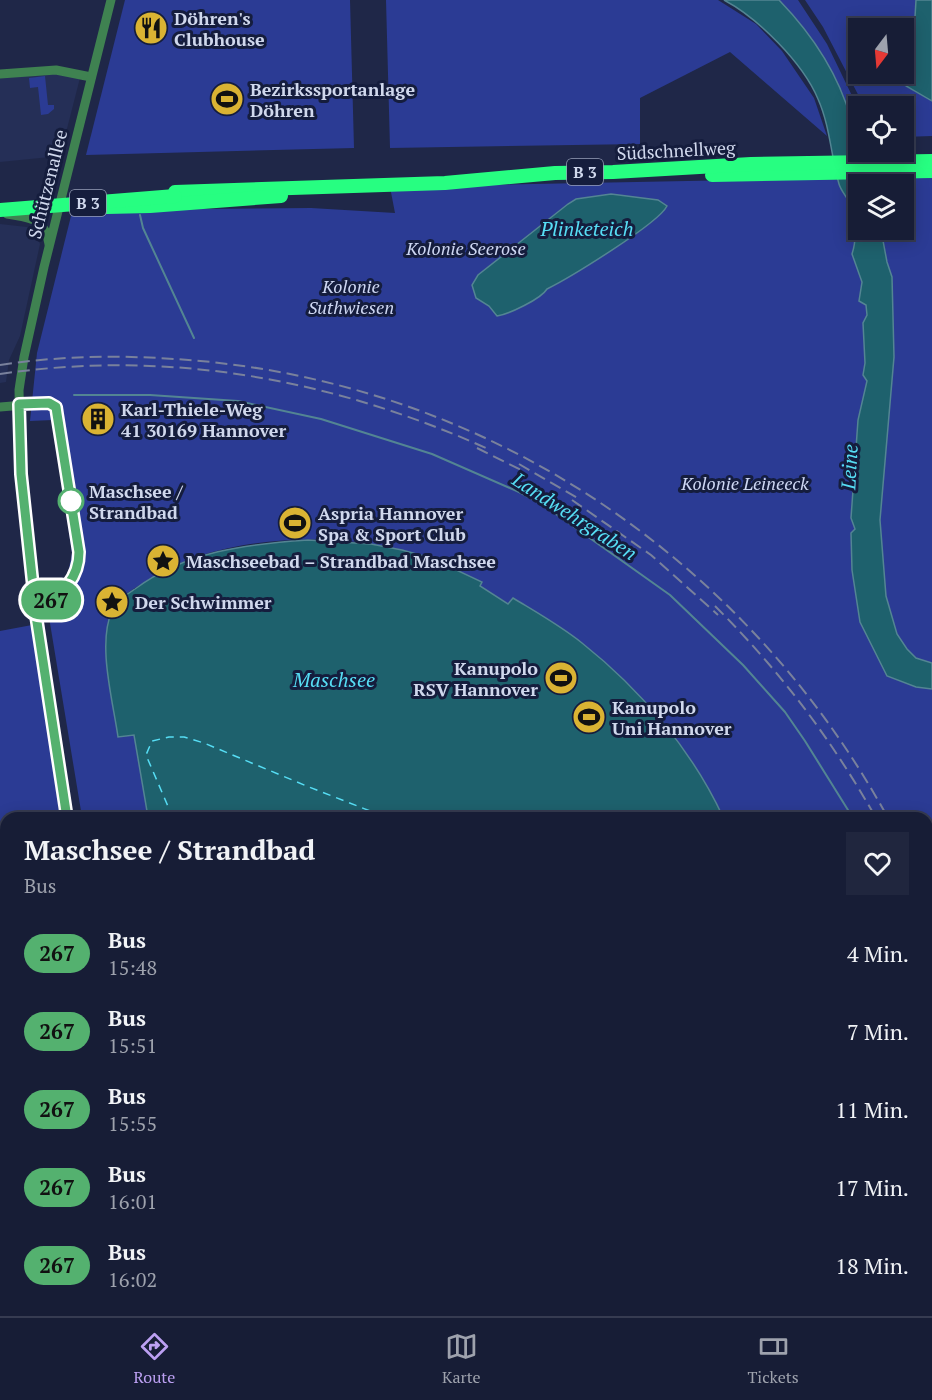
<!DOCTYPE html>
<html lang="de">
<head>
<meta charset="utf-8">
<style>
  :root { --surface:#171d36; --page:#20263e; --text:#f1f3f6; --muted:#9ea2ad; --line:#363b51; --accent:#bca0f2 }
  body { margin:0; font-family:"PT Serif",serif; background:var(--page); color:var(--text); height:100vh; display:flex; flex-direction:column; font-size:22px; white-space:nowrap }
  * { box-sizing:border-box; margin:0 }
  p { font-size:20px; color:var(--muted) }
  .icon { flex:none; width:33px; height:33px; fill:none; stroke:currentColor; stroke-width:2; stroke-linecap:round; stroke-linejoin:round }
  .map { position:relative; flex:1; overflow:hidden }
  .drawer { position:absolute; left:0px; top:812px; width:933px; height:506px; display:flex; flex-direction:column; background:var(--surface); border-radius:18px 18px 0 0; box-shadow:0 3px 15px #0003,0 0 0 2px var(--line) }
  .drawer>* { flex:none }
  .badge { padding:0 12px; border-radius:20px; font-size:21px; line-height:39px }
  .needle { width:39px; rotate:196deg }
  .tools { position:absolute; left:848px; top:18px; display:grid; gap:12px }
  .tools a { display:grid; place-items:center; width:66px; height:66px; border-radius:0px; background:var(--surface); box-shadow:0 3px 15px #0003,0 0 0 2px var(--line); font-size:30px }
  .map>.badge { position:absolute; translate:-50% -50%; box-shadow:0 0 0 3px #fff }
  .round { display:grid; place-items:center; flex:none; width:63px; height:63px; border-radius:0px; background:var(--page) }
  .head { display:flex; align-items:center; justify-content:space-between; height:102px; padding:0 24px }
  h1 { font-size:28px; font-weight:700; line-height:45px }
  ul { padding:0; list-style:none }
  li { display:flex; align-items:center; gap:18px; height:78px; padding:0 24px }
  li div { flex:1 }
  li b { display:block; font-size:22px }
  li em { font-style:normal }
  li .badge { min-width:66px; font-weight:700; text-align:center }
  .tab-bar { display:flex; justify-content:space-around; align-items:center; height:84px; border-top:2px solid var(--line); background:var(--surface); font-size:16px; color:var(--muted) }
  .tab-bar a { display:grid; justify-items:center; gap:3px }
  .tab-bar .on { color:var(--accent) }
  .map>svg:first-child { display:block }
  .built { fill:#252f57 }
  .green { fill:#2b3b94; fill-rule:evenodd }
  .water { fill:#1e616d; stroke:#538593; stroke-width:1.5 }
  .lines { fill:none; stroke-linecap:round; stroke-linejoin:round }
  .stream { stroke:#538593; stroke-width:2 }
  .ferry { stroke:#56ddf4; stroke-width:1.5; stroke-dasharray:8 6; stroke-linecap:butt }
  .minor { stroke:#3f8251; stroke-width:9 }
  .highway { stroke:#27fe81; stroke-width:14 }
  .rail { stroke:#79819c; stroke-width:2; stroke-dasharray:12 6; stroke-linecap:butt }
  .highway-bridge { stroke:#27fe81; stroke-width:14 }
  .line-casing { stroke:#fff; stroke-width:14 }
  .line { stroke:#54b16f; stroke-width:9 }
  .stop-dot { fill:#fff; stroke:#54b16f; stroke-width:3 }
  .labels { text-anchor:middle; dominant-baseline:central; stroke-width:6; stroke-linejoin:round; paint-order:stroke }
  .shield { fill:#151d3d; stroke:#98a0b8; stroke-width:1.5 }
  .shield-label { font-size:16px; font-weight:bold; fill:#d0d8ed }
  .poi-label { font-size:18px; font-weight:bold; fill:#d0d8ed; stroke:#151d3d; text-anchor:start }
  .street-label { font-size:18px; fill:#d0d8ed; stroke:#151d3d }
  .park-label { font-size:18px; font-style:italic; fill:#ced7f3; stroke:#151d3d }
  .stop-label { font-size:18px; font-weight:bold; fill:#d0d8ed; stroke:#151d3d; text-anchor:start }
  .water-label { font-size:20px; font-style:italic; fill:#56ddf4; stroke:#151d3d }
</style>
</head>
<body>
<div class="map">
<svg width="932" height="1316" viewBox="0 0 932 1316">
  <rect width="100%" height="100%" fill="#1f2748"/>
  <g class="built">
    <path d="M0,74H81L60,156L0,162Z"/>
    <path d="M0,224L27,227L36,234L40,244L20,336L9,360L6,382L0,383Z"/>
  </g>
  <g class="green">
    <path d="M125,0H350L354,148L86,155Z"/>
    <path d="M386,0H718L756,24L782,51L814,98L827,136L730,52L640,98V144L390,148Z"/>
    <path d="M779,0H798L827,44L856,104L858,137H856C841,82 818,41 779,0Z"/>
    <path d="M805,0H916L915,17L883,20L879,28H858V74H900L906,86L932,101V136L903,137V106H864L823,27Z"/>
    <path d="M45,76L48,105H54V109L48,114L41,115L38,87L30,88L29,78Z"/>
    <path d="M932,176V1316H685L688,1311H927V818L723,817L699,774L671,733L648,706L513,598L509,604L480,586L482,582C455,570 430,557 402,550C328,531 215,536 150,579C137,587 118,596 112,611C97,645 113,701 118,737L134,735L148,817H82L46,599L62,587L67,578L72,553L53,420L30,421L37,353L72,212L101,210L311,208L395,213L390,187ZM858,184H903V230H858Z"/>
    <path d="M32,625L60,817L6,818V1311H183L178,1316H0V631Z"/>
  </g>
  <g class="water">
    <path d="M724,0H779C812,34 838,73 851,119C854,130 858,140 858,152H860L869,184H858V230H881L887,262L892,277L894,357L880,520L886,596L897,634L907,649L916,658L932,663V689L916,687L887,676L860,622L852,570L851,533L855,529L851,518L858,420L867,381L863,375L865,363L863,323L867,315L866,305L859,301L862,282L852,254C857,239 856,219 850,204C847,197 841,191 839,184C831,156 830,126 818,99C803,63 758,18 724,0Z"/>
    <path d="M916,0H932V101L906,86L900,74H903V28H879L883,20L915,17Z"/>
    <path d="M611,194L658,200L667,206C658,224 569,278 547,289C541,299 509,314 497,316L489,306L476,298L472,285L478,275L568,204L576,199Z"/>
    <path d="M308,540L371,544L402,550L431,558L482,582L480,586L508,604L513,598C536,612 561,626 582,643C640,689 692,750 723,817H148L134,735L118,737C113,701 97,644 112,611C116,601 126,595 135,589C186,551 247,544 308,540Z"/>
    <path d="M274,1311H688L685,1316H275Z"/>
  </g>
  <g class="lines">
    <g class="stream">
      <path d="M140,215L143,228L194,338"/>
      <path d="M74,395H150L238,401L321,419L432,454L519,492L542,504L670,595L743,665L785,712L805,741L853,818"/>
      <path d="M927,1087L932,1082"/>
      <path d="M927,1156L932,1175"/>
      <path d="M927,1237L932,1198"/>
      <path d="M885,1316L889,1311"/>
    </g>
    <g class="ferry">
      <path d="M173,818L146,755L152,741L169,737H184L204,743L309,787L388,818"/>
      <path d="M321,1311L322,1316"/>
      <path d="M588,1316L591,1311"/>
    </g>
    <g class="minor">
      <path d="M0,74L56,70L91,77"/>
      <path d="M7,214C29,218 45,217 49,244"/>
      <path d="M0,407L49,403L56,407L57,414L79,560C74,585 57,598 35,609"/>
      <path d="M67,818L35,609L21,474L19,390L24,357L44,267L111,0"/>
      <path d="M239,1311L240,1316"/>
    </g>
    <g class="highway">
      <path d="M712,175L932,171"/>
      <path d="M175,192L445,183L555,173L613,172L751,164L932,161"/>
      <path d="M106,207L150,206L281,196"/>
    </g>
    <g class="rail">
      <path d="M0,365C58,356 117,355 175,359C477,378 743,553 888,818"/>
      <path d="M0,374C169,349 332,379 486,448"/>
      <path d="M477,448L525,472"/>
      <path d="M519,464L581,500"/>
      <path d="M572,500L651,555L718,615"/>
      <path d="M715,606C780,671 830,737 876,818"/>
      <path d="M927,897L932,907"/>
      <path d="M927,932L932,942"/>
    </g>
    <path class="highway-bridge" d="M0,210L175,196"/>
  </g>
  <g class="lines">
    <g class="line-casing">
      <path id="line" d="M33,586L21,474L19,404L49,403L56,407L57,414L79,552C79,581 59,598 35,609L67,818"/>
    </g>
    <use href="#line" class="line"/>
  </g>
  <defs>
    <g id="restaurant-disc" transform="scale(1.725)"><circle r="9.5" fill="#dab333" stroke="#151d3d"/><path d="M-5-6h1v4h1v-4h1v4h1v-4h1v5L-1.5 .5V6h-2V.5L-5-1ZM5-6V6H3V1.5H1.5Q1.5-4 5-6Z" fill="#111"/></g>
    <g id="stadium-disc" transform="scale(1.725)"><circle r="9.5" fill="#dab333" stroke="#151d3d"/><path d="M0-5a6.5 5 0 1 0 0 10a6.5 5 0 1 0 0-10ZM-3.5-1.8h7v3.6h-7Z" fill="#111"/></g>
    <g id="building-disc" transform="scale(1.725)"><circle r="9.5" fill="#dab333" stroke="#151d3d"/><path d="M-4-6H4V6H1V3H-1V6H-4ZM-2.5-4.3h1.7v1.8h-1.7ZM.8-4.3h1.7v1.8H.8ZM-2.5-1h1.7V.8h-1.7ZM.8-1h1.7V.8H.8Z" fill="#111"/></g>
    <g id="sight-disc" transform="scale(1.725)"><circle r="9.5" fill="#dab333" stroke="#151d3d"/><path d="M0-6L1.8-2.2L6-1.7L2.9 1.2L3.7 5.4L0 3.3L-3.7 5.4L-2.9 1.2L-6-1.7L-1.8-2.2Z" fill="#111"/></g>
  </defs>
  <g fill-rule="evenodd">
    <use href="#restaurant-disc" x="151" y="28"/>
    <use href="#stadium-disc" x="227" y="99"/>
    <use href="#building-disc" x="98" y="419"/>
    <use href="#stadium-disc" x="295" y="523"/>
    <use href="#sight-disc" x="163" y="561"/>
    <use href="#sight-disc" x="112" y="602"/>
    <use href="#stadium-disc" x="561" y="678"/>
    <use href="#stadium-disc" x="589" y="717"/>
  </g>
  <circle class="stop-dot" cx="71" cy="501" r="12"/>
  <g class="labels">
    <g class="shield">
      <rect x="567" y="159" width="36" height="26" rx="4.5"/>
      <rect x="70" y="190" width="36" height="26" rx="4.5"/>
    </g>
    <g class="shield-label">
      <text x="585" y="172">B 3</text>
      <text x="88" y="203">B 3</text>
    </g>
    <g class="poi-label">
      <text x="174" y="18">Döhren's<tspan x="174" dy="21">Clubhouse</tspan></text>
      <text x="250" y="89">Bezirkssportanlage<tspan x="250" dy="21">Döhren</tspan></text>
      <text x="121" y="409">Karl-Thiele-Weg<tspan x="121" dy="21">41 30169 Hannover</tspan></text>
      <text x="318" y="513">Aspria Hannover<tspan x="318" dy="21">Spa &amp; Sport Club</tspan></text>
      <text x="186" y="561">Maschseebad – Strandbad Maschsee</text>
      <text x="135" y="602">Der Schwimmer</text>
      <text x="538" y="668" text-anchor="end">Kanupolo<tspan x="538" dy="21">RSV Hannover</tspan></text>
      <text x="612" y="707">Kanupolo<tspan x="612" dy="21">Uni Hannover</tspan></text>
    </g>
    <g class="street-label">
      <text transform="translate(676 150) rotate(-3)">Südschnellweg</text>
      <text transform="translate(47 184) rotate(-76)">Schützenallee</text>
    </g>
    <g class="park-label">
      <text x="466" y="248">Kolonie Seerose</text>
      <text x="351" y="286">Kolonie<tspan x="351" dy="21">Suthwiesen</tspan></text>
      <text x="745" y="483">Kolonie Leineeck</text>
    </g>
    <g class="stop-label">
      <text x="89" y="491">Maschsee /<tspan x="89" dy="21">Strandbad</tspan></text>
    </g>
    <g class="water-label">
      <text x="587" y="228">Plinketeich</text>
      <text transform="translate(849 467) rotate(-87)">Leine</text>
      <text transform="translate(575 516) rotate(33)">Landwehrgraben</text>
      <text x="334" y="679">Maschsee</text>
    </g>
  </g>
</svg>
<div class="tools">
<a><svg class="needle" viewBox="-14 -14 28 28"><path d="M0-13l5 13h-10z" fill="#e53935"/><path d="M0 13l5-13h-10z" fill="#9ea2ad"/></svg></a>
<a><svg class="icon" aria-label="locate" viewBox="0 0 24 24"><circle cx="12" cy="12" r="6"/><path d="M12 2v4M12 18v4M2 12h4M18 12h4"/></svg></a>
<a><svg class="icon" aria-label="layers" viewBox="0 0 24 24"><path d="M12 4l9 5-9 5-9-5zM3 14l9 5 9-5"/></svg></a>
</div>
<b class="badge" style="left:51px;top:600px;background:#54b16f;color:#111">267</b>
<section class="drawer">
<div class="head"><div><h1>Maschsee / Strandbad</h1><p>Bus</p></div><a class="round"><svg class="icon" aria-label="heart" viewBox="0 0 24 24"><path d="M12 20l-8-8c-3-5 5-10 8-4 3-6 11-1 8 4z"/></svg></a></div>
<ul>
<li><span class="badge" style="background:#54b16f;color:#111">267</span><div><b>Bus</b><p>15:48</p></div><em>4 Min.</em></li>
<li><span class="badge" style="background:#54b16f;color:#111">267</span><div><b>Bus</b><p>15:51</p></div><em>7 Min.</em></li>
<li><span class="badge" style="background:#54b16f;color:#111">267</span><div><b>Bus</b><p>15:55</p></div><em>11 Min.</em></li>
<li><span class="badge" style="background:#54b16f;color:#111">267</span><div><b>Bus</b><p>16:01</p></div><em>17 Min.</em></li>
<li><span class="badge" style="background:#54b16f;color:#111">267</span><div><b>Bus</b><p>16:02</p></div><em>18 Min.</em></li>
</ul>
</section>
</div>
<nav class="tab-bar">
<a class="on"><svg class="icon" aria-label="directions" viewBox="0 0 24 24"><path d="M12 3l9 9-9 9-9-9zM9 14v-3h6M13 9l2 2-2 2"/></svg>Route</a>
<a><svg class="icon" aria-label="map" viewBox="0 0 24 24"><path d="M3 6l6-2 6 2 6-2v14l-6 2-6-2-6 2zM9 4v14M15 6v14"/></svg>Karte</a>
<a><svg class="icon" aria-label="tickets" viewBox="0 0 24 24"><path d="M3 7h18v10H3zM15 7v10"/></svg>Tickets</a>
</nav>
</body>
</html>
